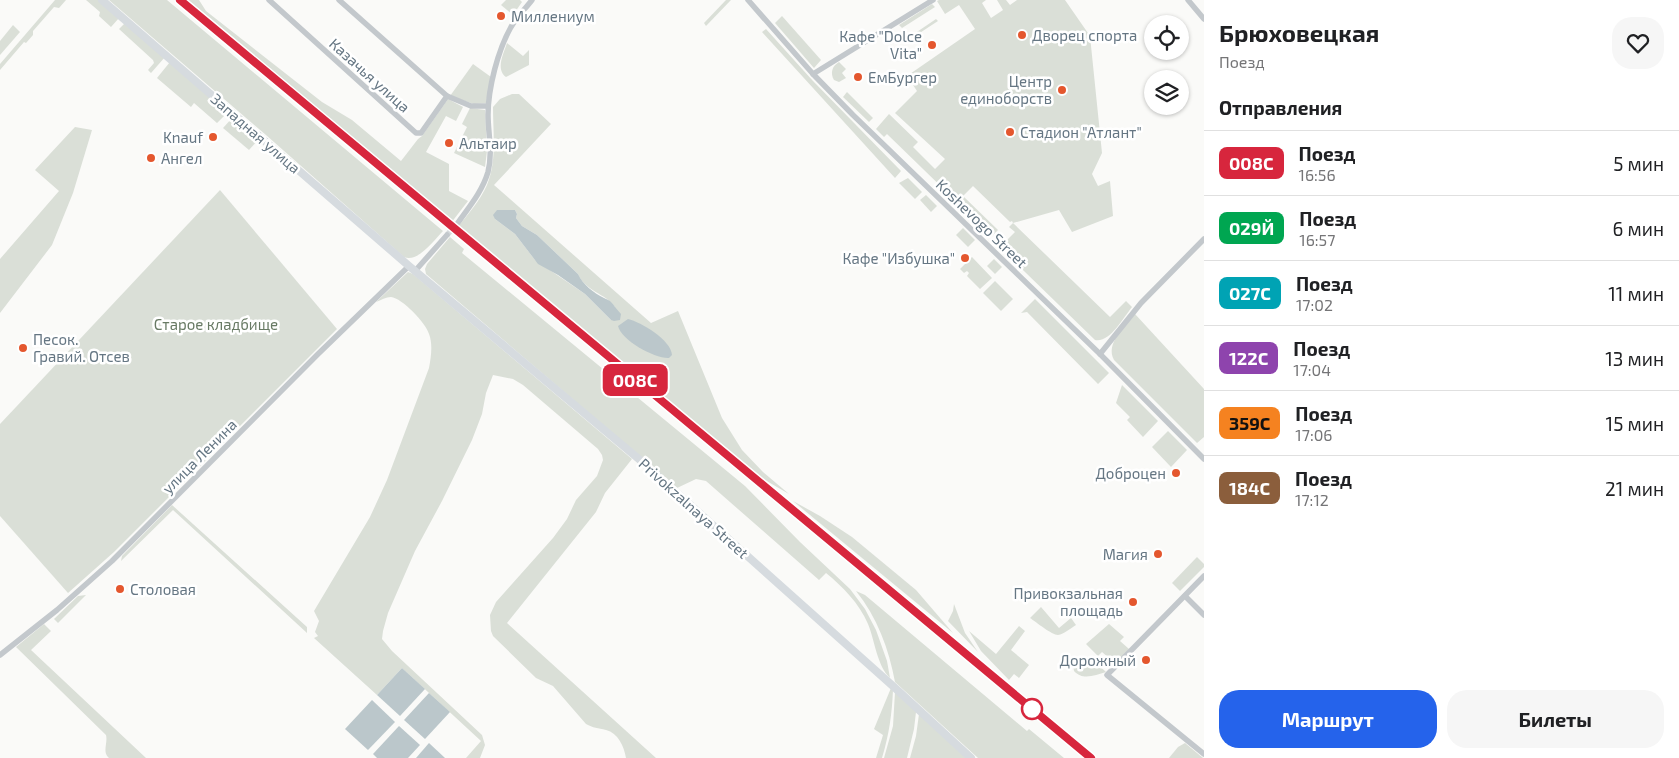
<!DOCTYPE html>
<html lang="ru">
<head>
<meta charset="utf-8">
<style>
  :root { --surface:#fff; --page:#f6f6f6; --text:#202124; --muted:#757577; --line:#e0e0e0; --accent:#2563eb }
  body { margin:0; font-family:"Exo 2",sans-serif; background:var(--page); color:var(--text); height:100vh; display:flex; flex-direction:column; font-size:19px; white-space:nowrap }
  * { box-sizing:border-box; margin:0 }
  p { font-size:16px; color:var(--muted) }
  .icon { flex:none; width:28px; height:28px; fill:none; stroke:currentColor; stroke-width:2; stroke-linecap:round; stroke-linejoin:round }
  .map { position:relative; flex:1; overflow:hidden }
  .details { display:flex; flex-direction:column; background:var(--surface); width:475px }
  .details>* { flex:none }
  .badge { padding:0 10px; border-radius:8px; font-size:18px; line-height:32px }
  .tools { position:absolute; left:1144px; top:15px; display:grid; gap:10px }
  .tools a { display:grid; place-items:center; width:45px; height:45px; border-radius:50%; background:var(--surface); box-shadow:0 1px 4px #0004; font-size:25px }
  .map>.badge { position:absolute; translate:-50% -50%; box-shadow:0 0 0 2px #fff }
  h2 { padding:0 15px; font-size:19px; line-height:45px }
  .round { display:grid; place-items:center; flex:none; width:52px; height:52px; border-radius:20px; background:var(--page) }
  .headline { display:flex; align-items:center; justify-content:space-between; height:85px; padding:0 15px }
  h1 { font-size:24px; font-weight:700; line-height:38px }
  .cta { display:flex; gap:10px; margin-top:auto; padding:10px 15px }
  .cta a { flex:1; height:58px; border-radius:20px; background:var(--accent); color:#fff; font-size:20px; font-weight:700; line-height:58px; text-align:center }
  .cta a+a { background:var(--page); color:var(--text) }
  ul { padding:0; list-style:none }
  li { display:flex; align-items:center; gap:15px; height:65px; padding:0 15px; border-top:1px solid var(--line) }
  li div { flex:1 }
  li b { display:block; font-size:19px }
  li em { font-style:normal }
  li .badge { min-width:55px; font-weight:700; text-align:center }
  main { display:flex; flex:1; min-height:0 }
  .map>svg:first-child { display:block }
  .green { fill:#dadfd7; fill-rule:evenodd }
  .water { fill:#bbc7cb }
  .lines { fill:none; stroke-linecap:round; stroke-linejoin:round }
  .minor-tunnel { stroke:#d5d9db; stroke-width:5.5; stroke-dasharray:5.5 3; stroke-linecap:butt }
  .minor { stroke:#c3c8cc; stroke-width:5.5 }
  .major { stroke:#d6dbdf; stroke-width:8 }
  .rail { stroke:#a2aab0; stroke-width:2; stroke-dasharray:8 4; stroke-linecap:butt }
  .line-casing { stroke:#fff; stroke-width:11 }
  .line { stroke:#d7263d; stroke-width:8 }
  .poi-dot { fill:#e4572e; stroke:#fff; stroke-width:2 }
  .stop-dot { fill:#fff; stroke:#d7263d; stroke-width:2.5 }
  .labels { text-anchor:middle; dominant-baseline:central; stroke-width:5; stroke-linejoin:round; paint-order:stroke }
  .poi-label { font-size:15px; fill:#657683; stroke:#fff; text-anchor:start }
  .street-label { font-size:15px; fill:#657683; stroke:#fff }
  .park-label { font-size:15px; fill:#687a64; stroke:#fff }
</style>
</head>
<body>
<main>
<div class="map">
<svg width="1204" height="758" viewBox="0 0 1204 758">
  <rect width="100%" height="100%" fill="#fafaf8"/>
  <g class="green">
    <path d="M55,0H66L59,8L54,7L33,31V35L26,43L24,42L0,70V64Z"/>
    <path d="M86,0H98L119,18L111,27L99,16L100,12Z"/>
    <path d="M109,0H167L443,231C434,240 418,263 404,257L266,135Z"/>
    <path d="M184,0H199L206,11L322,102L352,120L401,161L418,139L422,136L448,99L463,107L456,121L446,116L426,152L449,164V191L468,201L451,223Z"/>
    <path d="M506,0H520L522,2L513,15L501,5Z"/>
    <path d="M726,0H731L706,26L704,23Z"/>
    <path d="M939,0H986L982,3L991,18L1003,10L997,0H1006L1010,5L1017,0H1065L1090,36L1102,153L1092,174L1098,186L1110,181L1113,216L1072,232L1059,210L1013,223L1110,317L1126,301L1132,307C1123,318 1110,343 1095,340L995,243L1000,238L1005,242L1015,232L1009,227L1013,223L1012,221L1010,222L973,186L963,196L998,230L992,236L887,134L884,137L876,129L889,114L918,142L913,147L935,169L945,159L895,113L917,91L907,76L975,29L959,5L945,14L937,1Z"/>
    <path d="M932,4L935,7L902,28L899,25Z"/>
    <path d="M782,16L821,60L814,68L775,23Z"/>
    <path d="M936,19L938,21L909,40L908,38Z"/>
    <path d="M125,23L165,57L151,73L148,70L154,63L153,60L119,29Z"/>
    <path d="M13,25L20,32L0,55V41Z"/>
    <path d="M766,29L813,81L901,171L895,178L762,32Z"/>
    <path d="M507,43L523,56L529,50V65L506,77C495,69 504,53 507,43Z"/>
    <path d="M170,62L228,112L217,123L194,103L191,107L157,78Z"/>
    <path d="M839,62L846,69L842,73L846,78L839,82L834,80C830,73 832,66 839,62Z"/>
    <path d="M473,64L491,77L486,103L474,104L450,96Z"/>
    <path d="M847,92L873,118L869,122L843,97Z"/>
    <path d="M512,94H519L551,124L494,185L651,323L678,311L722,418L742,450L763,472L789,494L758,476L721,449L457,228C468,214 480,201 487,185C497,161 493,133 493,107L500,99ZM505,210H515L517,214L516,218L522,226L537,235L578,274C585,291 605,293 615,307L611,320L585,294L535,260L515,234L495,219Z"/>
    <path d="M470,108L485,110L487,151L485,167L454,153L467,127L462,124Z"/>
    <path d="M233,117L259,139L249,150L223,128Z"/>
    <path d="M75,127L92,130L73,193L52,245L0,313V259L59,191L35,170Z"/>
    <path d="M908,178L922,192L915,199L899,183Z"/>
    <path d="M220,190L337,329L114,552L68,593L0,516V424Z"/>
    <path d="M926,195L937,206L931,212L920,200Z"/>
    <path d="M963,228L975,240L968,247L956,235Z"/>
    <path d="M450,237L464,249L462,253L745,486L800,542L850,589L865,609L876,630L887,661L890,678C877,666 875,641 868,624C859,603 843,587 826,573L819,580L706,481L696,479L677,488L426,274L425,269L427,264Z"/>
    <path d="M972,257L992,278L980,289L967,276L969,273L967,271L964,273L960,269Z"/>
    <path d="M994,259L1002,267L995,274L987,266Z"/>
    <path d="M408,272L413,274L632,459L605,493L596,512L507,623L656,758H626C624,746 618,733 606,730C598,728 593,728 586,724L553,686L536,678L493,636L491,631L490,615L496,602L553,538L567,519L576,500L597,476L603,460L602,455L598,449L523,385L513,379L493,375L486,393L482,414L472,440L442,501L415,551L388,613L383,631L382,639L392,651L482,735L485,745L480,758H466L481,741L402,668L377,695L314,638L318,636L315,632L319,621L314,611L370,517L387,480L429,368C431,357 433,344 429,334C426,323 402,298 391,297C386,297 381,300 376,302Z"/>
    <path d="M995,281L1013,299L1001,311L983,293Z"/>
    <path d="M1035,299L1109,373L1098,384L1027,312L1021,313Z"/>
    <path d="M1135,314L1204,389V437L1197,443L1114,360C1105,343 1125,327 1135,314Z"/>
    <path d="M1122,385L1158,421L1143,437L1127,420L1130,417L1116,403Z"/>
    <path d="M1168,431L1187,450L1171,467L1152,447Z"/>
    <path d="M793,501L820,516L852,537L916,590L953,633Z"/>
    <path d="M172,505L307,627V633L173,510L121,561L122,556Z"/>
    <path d="M1197,557L1204,564V567L1180,591L1172,583Z"/>
    <path d="M856,591L865,595L1027,731L1029,729L1064,758H978L895,682C889,649 877,617 856,591Z"/>
    <path d="M86,595L58,623L54,619L78,596Z"/>
    <path d="M954,604L965,633L978,652L948,621L953,611Z"/>
    <path d="M1041,607L1059,628L1071,618L1076,625C1071,628 1064,634 1058,635C1052,635 1036,622 1030,618Z"/>
    <path d="M44,624L51,631L31,650L146,758H109C102,752 108,743 106,735L16,647Z"/>
    <path d="M1109,624L1124,637L1120,641L1129,649L1116,664L1102,652L1098,656L1086,644Z"/>
    <path d="M1019,626L1025,631L1011,650L1029,665L1019,678L1014,674L1009,680L981,651L969,631L996,654Z"/>
    <path d="M1072,659L1081,670L1093,660L1106,672C1095,675 1083,681 1074,671Z"/>
    <path d="M891,688L893,690C892,714 889,735 882,758H876L883,735L874,729Z"/>
    <path d="M895,692L916,712L914,729L907,758H884L893,726Z"/>
    <path d="M919,714L966,758H910L916,736Z"/>
    <path d="M1185,743L1203,758H1169L1178,747Z"/>
  </g>
  <g class="water">
    <path d="M497,210H515L517,214L516,218L522,226L537,235L578,274C583,285 594,293 604,298C607,300 608,299 611,302C614,305 617,310 621,314L620,320L614,321L611,320L585,294L558,275L538,264L515,234L495,219L493,215Z"/>
    <path d="M628,319C641,322 671,340 672,355L669,358C655,359 621,340 618,326Z"/>
    <path d="M402,668L425,689L400,716L377,695Z"/>
    <path d="M429,693L450,712L425,739L404,720Z"/>
    <path d="M372,700L395,722L368,750L345,729Z"/>
    <path d="M399,726L420,745L408,758H377L373,754Z"/>
    <path d="M429,743L445,758H416Z"/>
  </g>
  <g class="lines">
    <path class="minor-tunnel" d="M447,235L457,224"/>
    <g class="minor">
      <path d="M269,0L416,133H421L447,96"/>
      <path d="M339,0L447,96L471,106H488"/>
      <path d="M748,0L813,74L853,115L1100,354L1204,459"/>
      <path d="M1188,0L1204,19"/>
      <path d="M813,74L933,0"/>
      <path d="M457,224C469,207 482,192 488,172C493,153 488,133 488,115C488,88 498,50 511,27C517,17 525,9 532,0"/>
      <path d="M415,271L447,235"/>
      <path d="M1100,354L1141,303L1204,239"/>
      <path d="M1204,576L1107,675L1204,754"/>
      <path d="M1185,596L1204,615"/>
      <path d="M0,655L57,610L112,561L318,354L409,266"/>
    </g>
    <path class="major" d="M102,0L409,266L640,460L894,687L971,758"/>
    <path class="rail" d="M180,0L1091,758"/>
  </g>
  <g class="lines">
    <g class="line-casing">
      <path id="line" d="M180,0L1091,758"/>
    </g>
    <use href="#line" class="line"/>
  </g>
  <g class="poi-dot">
    <circle cx="501" cy="16" r="5"/>
    <circle cx="1022" cy="35" r="5"/>
    <circle cx="932" cy="45" r="5"/>
    <circle cx="858" cy="77" r="5"/>
    <circle cx="1062" cy="90" r="5"/>
    <circle cx="1010" cy="132" r="5"/>
    <circle cx="213" cy="137" r="5"/>
    <circle cx="449" cy="143" r="5"/>
    <circle cx="151" cy="158" r="5"/>
    <circle cx="965" cy="258" r="5"/>
    <circle cx="23" cy="348" r="5"/>
    <circle cx="1176" cy="473" r="5"/>
    <circle cx="1158" cy="554" r="5"/>
    <circle cx="120" cy="589" r="5"/>
    <circle cx="1133" cy="602" r="5"/>
    <circle cx="1146" cy="660" r="5"/>
  </g>
  <circle class="stop-dot" cx="1032" cy="709" r="10"/>
  <g class="labels">
    <g class="poi-label">
      <text x="511" y="16">Миллениум</text>
      <text x="1032" y="35">Дворец спорта</text>
      <text x="922" y="36" text-anchor="end">Кафе "Dolce<tspan x="922" dy="17">Vita"</tspan></text>
      <text x="868" y="77">ЕмБургер</text>
      <text x="1052" y="81" text-anchor="end">Центр<tspan x="1052" dy="17">единоборств</tspan></text>
      <text x="1020" y="132">Стадион "Атлант"</text>
      <text x="203" y="137" text-anchor="end">Knauf</text>
      <text x="459" y="143">Альтаир</text>
      <text x="161" y="158">Ангел</text>
      <text x="955" y="258" text-anchor="end">Кафе "Избушка"</text>
      <text x="33" y="339">Песок.<tspan x="33" dy="17">Гравий. Отсев</tspan></text>
      <text x="1166" y="473" text-anchor="end">Доброцен</text>
      <text x="1148" y="554" text-anchor="end">Магия</text>
      <text x="130" y="589">Столовая</text>
      <text x="1123" y="593" text-anchor="end">Привокзальная<tspan x="1123" dy="17">площадь</tspan></text>
      <text x="1136" y="660" text-anchor="end">Дорожный</text>
    </g>
    <g class="street-label">
      <text transform="translate(370 75) rotate(42)">Казачья улица</text>
      <text transform="translate(256 133) rotate(41)">Западная улица</text>
      <text transform="translate(982 223) rotate(44)">Koshevogo Street</text>
      <text transform="translate(199 456) rotate(-45)">улица Ленина</text>
      <text transform="translate(694 508) rotate(42)">Privokzalnaya Street</text>
    </g>
    <g class="park-label">
      <text x="216" y="324">Старое кладбище</text>
    </g>
  </g>
</svg>
<div class="tools">
<a><svg class="icon" aria-label="locate" viewBox="0 0 24 24"><circle cx="12" cy="12" r="6"/><path d="M12 2v4M12 18v4M2 12h4M18 12h4"/></svg></a>
<a><svg class="icon" aria-label="layers" viewBox="0 0 24 24"><path d="M12 4l9 5-9 5-9-5zM3 14l9 5 9-5"/></svg></a>
</div>
<b class="badge" style="left:635px;top:380px;background:#d7263d;color:#fff">008С</b>
</div>
<section class="details">
<div class="headline"><div><h1>Брюховецкая</h1><p>Поезд</p></div><a class="round"><svg class="icon" aria-label="heart" viewBox="0 0 24 24"><path d="M12 20l-8-8c-3-5 5-10 8-4 3-6 11-1 8 4z"/></svg></a></div>
<h2>Отправления</h2>
<ul>
<li><span class="badge" style="background:#d7263d;color:#fff">008С</span><div><b>Поезд</b><p>16:56</p></div><em>5 мин</em></li>
<li><span class="badge" style="background:#00a651;color:#fff">029Й</span><div><b>Поезд</b><p>16:57</p></div><em>6 мин</em></li>
<li><span class="badge" style="background:#00a3b4;color:#fff">027С</span><div><b>Поезд</b><p>17:02</p></div><em>11 мин</em></li>
<li><span class="badge" style="background:#8e44ad;color:#fff">122С</span><div><b>Поезд</b><p>17:04</p></div><em>13 мин</em></li>
<li><span class="badge" style="background:#f58220;color:#111">359С</span><div><b>Поезд</b><p>17:06</p></div><em>15 мин</em></li>
<li><span class="badge" style="background:#8b5e3c;color:#fff">184С</span><div><b>Поезд</b><p>17:12</p></div><em>21 мин</em></li>
</ul>
<div class="cta"><a>Маршрут</a><a>Билеты</a></div>
</section>
</main>
</body>
</html>
